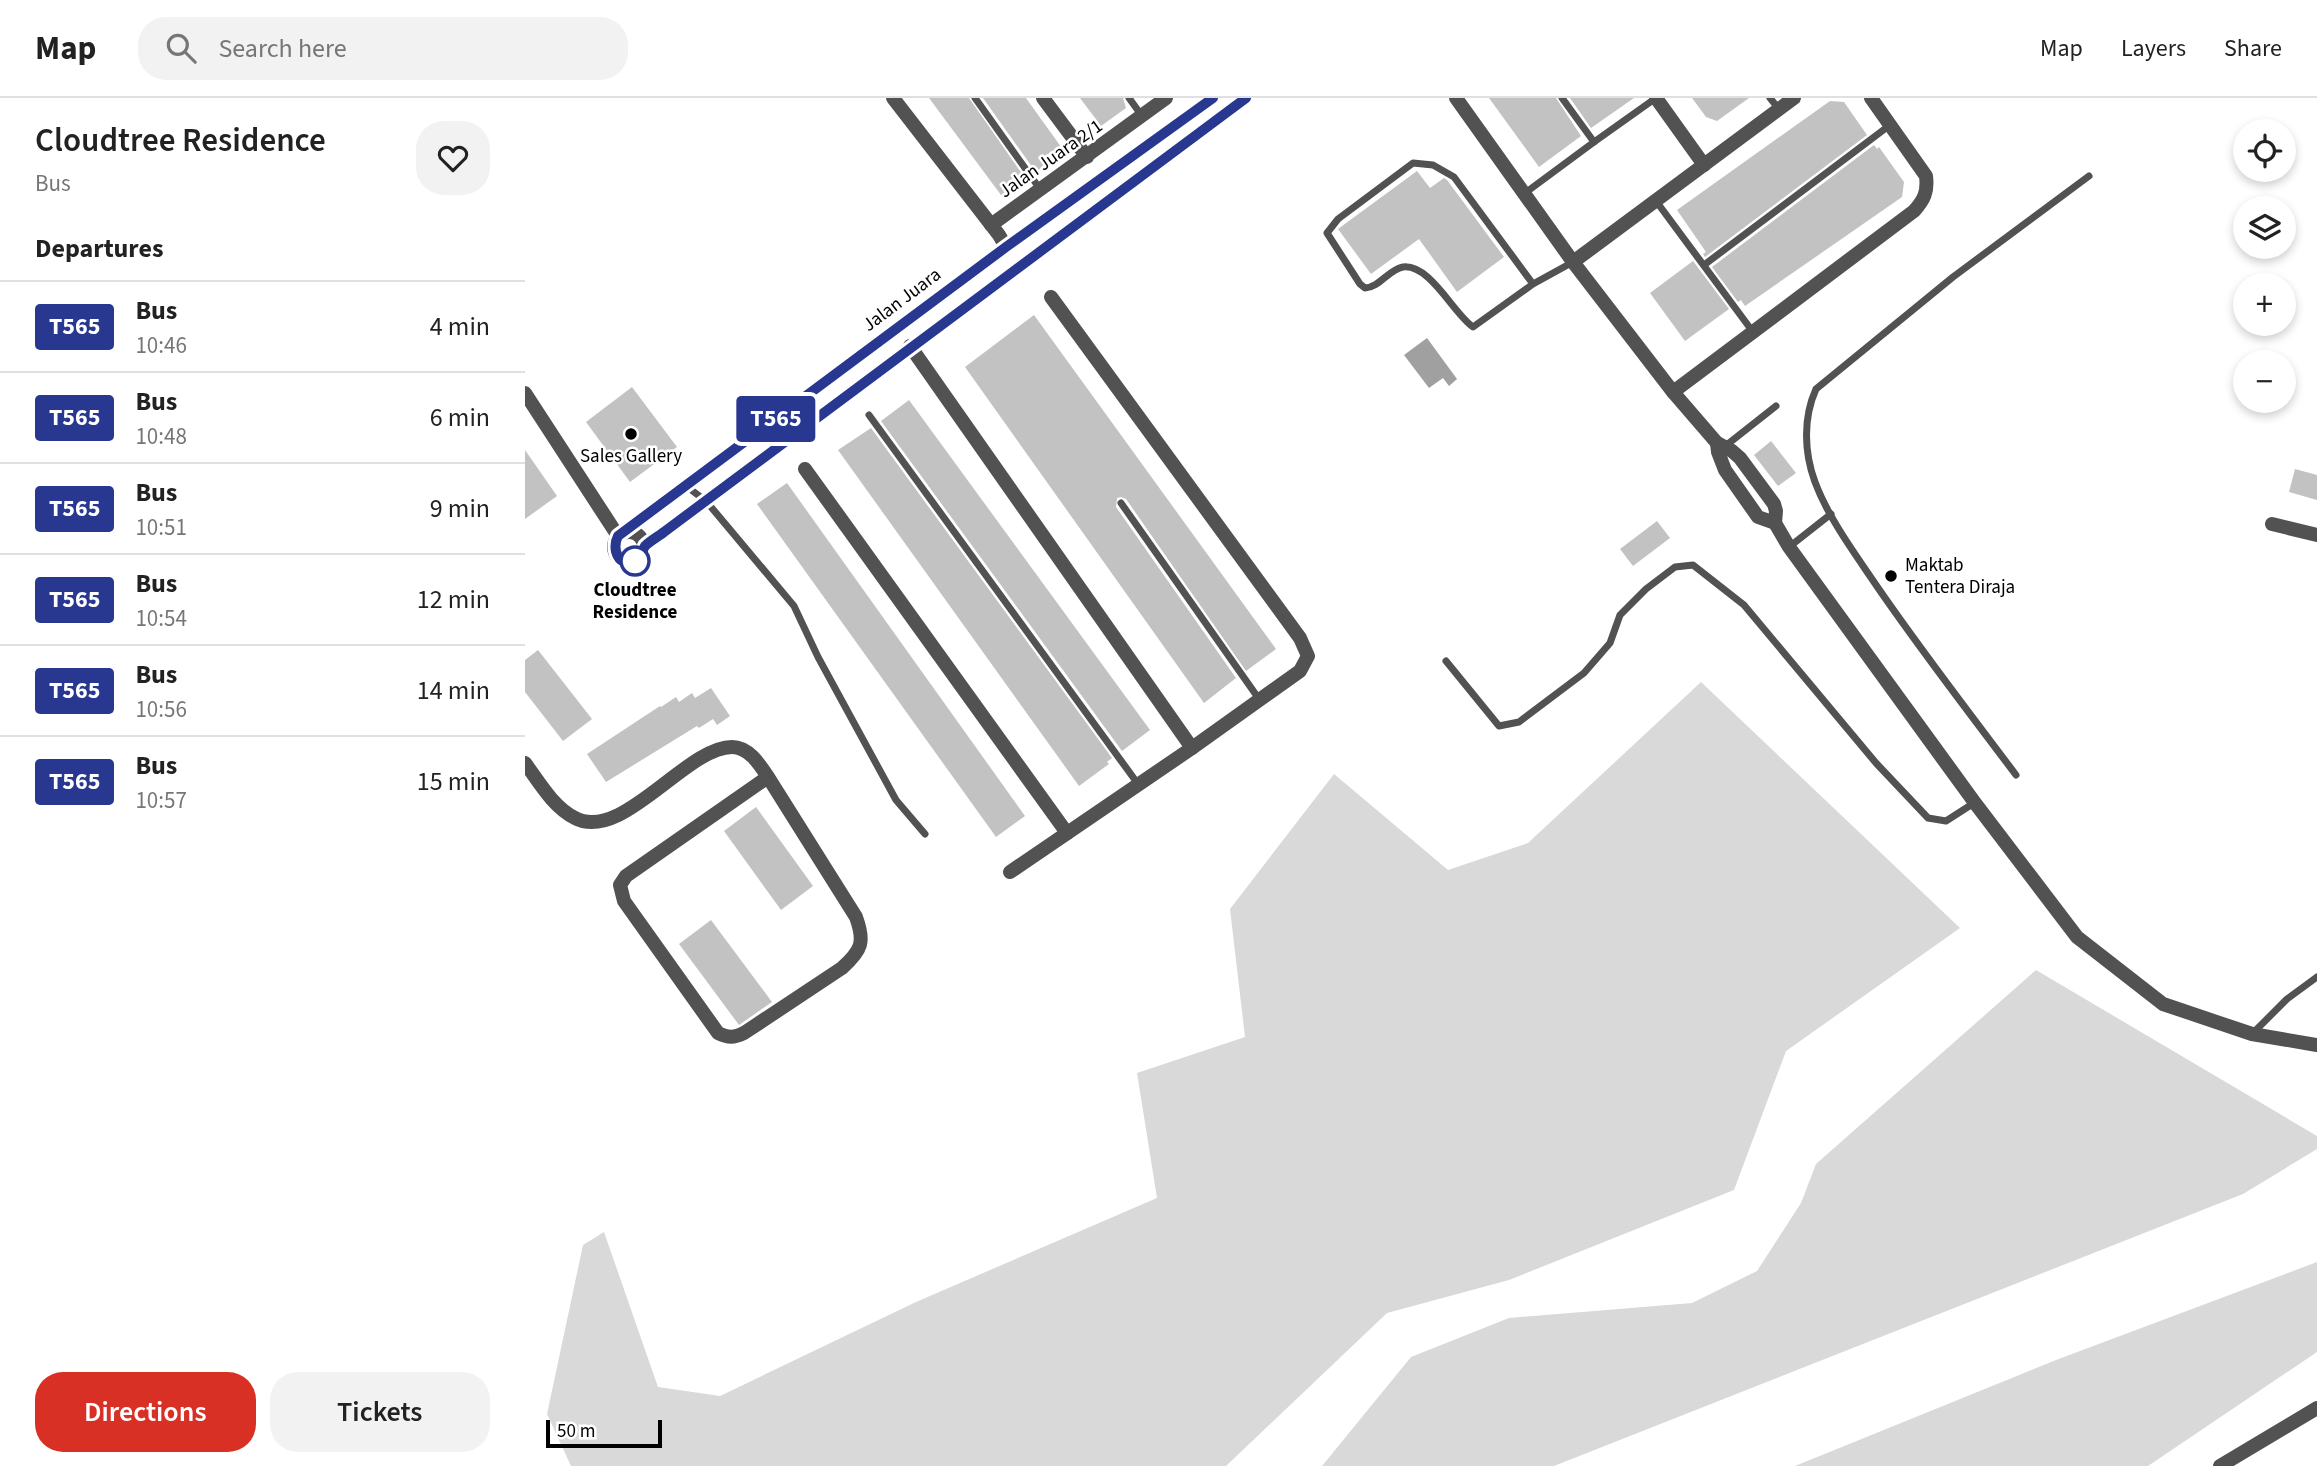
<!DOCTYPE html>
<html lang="en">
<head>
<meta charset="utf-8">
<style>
  :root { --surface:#fff; --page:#f2f2f2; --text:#222; --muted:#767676; --line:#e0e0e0; --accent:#d93025 }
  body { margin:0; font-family:"Source Sans 3",sans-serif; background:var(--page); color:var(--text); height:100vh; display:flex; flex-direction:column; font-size:26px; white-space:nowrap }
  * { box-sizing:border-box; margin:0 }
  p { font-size:23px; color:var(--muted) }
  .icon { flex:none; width:38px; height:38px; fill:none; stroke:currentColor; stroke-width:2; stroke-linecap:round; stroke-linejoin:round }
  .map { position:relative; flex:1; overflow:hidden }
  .side { display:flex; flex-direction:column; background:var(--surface); width:525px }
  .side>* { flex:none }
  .badge { padding:0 14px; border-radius:5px; font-size:24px; line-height:46px }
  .controls { position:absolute; left:1708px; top:21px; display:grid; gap:14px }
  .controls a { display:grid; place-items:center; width:63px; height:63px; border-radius:50%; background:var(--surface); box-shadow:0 4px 10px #0003; font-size:35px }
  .scale { position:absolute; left:21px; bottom:18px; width:116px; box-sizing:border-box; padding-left:7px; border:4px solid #000; border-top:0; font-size:19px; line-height:24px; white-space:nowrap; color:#000; -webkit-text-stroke:5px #fff; paint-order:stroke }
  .map>.badge { position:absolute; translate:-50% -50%; box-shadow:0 0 0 4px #fff }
  h2 { padding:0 35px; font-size:26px; line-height:63px }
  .round { display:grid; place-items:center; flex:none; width:74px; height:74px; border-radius:28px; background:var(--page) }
  .summary { display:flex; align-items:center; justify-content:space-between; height:119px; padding:0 35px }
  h1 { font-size:33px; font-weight:600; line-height:52px }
  .cta { display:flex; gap:14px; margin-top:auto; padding:14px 35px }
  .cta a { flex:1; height:80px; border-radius:28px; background:var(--accent); color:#fff; font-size:28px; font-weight:600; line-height:80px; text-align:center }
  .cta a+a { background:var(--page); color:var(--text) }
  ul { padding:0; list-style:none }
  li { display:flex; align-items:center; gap:21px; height:91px; padding:0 35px; border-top:2px solid var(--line) }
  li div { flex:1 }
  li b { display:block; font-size:26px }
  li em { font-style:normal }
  li .badge { min-width:77px; font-weight:700; text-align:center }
  header { display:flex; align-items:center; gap:42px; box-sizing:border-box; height:98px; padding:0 35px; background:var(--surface); border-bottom:2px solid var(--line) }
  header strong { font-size:33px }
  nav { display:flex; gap:38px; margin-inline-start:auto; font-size:24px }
  .search { width:490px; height:63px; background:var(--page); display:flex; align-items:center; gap:18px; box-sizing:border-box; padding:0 24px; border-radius:28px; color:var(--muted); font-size:26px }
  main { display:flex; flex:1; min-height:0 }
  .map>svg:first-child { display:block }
  .green { fill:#d9d9d9 }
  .water { fill:#a0a0a0 }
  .building { fill:#c2c2c2 }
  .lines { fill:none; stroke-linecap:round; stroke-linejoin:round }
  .service { stroke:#525252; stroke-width:7 }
  .minor { stroke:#525252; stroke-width:14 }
  .line-casing { stroke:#fff; stroke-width:16 }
  .line { stroke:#283890; stroke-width:10 }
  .poi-dot { fill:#000; stroke:#fff; stroke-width:2.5 }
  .stop-dot { fill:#fff; stroke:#283890; stroke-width:3.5 }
  .labels { text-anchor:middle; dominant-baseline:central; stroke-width:5; stroke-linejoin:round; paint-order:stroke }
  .street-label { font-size:19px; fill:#000; stroke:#fff }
  .poi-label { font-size:19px; fill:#000; stroke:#fff }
  .stop-label { font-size:19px; font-weight:bold; fill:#000; stroke:#fff }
</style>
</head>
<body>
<header>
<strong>Map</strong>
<div class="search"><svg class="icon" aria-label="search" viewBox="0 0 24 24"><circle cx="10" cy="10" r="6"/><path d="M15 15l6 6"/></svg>Search here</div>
<nav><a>Map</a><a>Layers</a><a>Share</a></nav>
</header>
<main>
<section class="side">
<div class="summary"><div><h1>Cloudtree Residence</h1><p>Bus</p></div><a class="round"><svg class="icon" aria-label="heart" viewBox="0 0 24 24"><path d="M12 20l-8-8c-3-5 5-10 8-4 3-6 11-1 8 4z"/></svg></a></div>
<h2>Departures</h2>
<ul>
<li><span class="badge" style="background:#283890;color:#fff">T565</span><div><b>Bus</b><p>10:46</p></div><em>4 min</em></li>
<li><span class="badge" style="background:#283890;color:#fff">T565</span><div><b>Bus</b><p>10:48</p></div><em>6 min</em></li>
<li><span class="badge" style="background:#283890;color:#fff">T565</span><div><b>Bus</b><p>10:51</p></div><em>9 min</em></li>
<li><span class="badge" style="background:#283890;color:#fff">T565</span><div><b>Bus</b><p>10:54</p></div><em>12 min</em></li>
<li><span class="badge" style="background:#283890;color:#fff">T565</span><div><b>Bus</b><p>10:56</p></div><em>14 min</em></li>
<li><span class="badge" style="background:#283890;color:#fff">T565</span><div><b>Bus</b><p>10:57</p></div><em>15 min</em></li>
</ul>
<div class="cta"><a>Directions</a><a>Tickets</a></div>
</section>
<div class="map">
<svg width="1792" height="1368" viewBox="0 0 1792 1368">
  <rect width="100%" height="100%" fill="#fff"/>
  <g class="green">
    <path d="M1176,584L1435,830L1261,953L1209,1092L984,1182L862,1215L701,1368H46L22,1316L58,1147L79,1134L133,1289L195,1298L391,1204L632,1100L612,975L720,939L705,811L809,676L923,772L1003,745Z"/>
    <path d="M1511,872L1792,1038V1051L1718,1096L1029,1368H797L886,1259L984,1220L1167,1205L1232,1173L1276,1105L1291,1066Z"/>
    <path d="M1792,1164V1254L1623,1368H1270L1531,1262Z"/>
  </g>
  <path class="water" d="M902,240L932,281L924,288L918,280L904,290L879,257Z"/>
  <g class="building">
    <path d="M404,0H444L500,80L476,97Z"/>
    <path d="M458,0H501L539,53L512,73H510Z"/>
    <path d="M555,0H598L601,10L576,28Z"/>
    <path d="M964,0H1031L1056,38L1014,69Z"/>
    <path d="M1045,0H1109L1066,30Z"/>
    <path d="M1167,0H1224L1192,23L1181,19Z"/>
    <path d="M1305,3L1319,4L1342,37L1180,159L1178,156L1181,154L1152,112Z"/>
    <path d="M1349,47L1352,51L1354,49L1379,84L1377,99L1220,208L1216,202L1213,204L1187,169Z"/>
    <path d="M892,73L905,90L919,80L922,82L979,159L932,194L894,141L846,176L813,131Z"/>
    <path d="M1168,163L1204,211L1160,243L1125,195Z"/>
    <path d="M509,217L751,551L721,573L601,401L596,399L592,400L591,409L711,580L679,605L440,269Z"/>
    <path d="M107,289L152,349L105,384L61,324Z"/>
    <path d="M384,302L625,632L597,653L356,323Z"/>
    <path d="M346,330L587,660L582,664L584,666L554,688L313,352Z"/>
    <path d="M1246,343L1271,375L1253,388L1229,357Z"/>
    <path d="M0,352L32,398L0,421Z"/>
    <path d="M1770,371L1792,377V402L1764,394Z"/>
    <path d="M262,385L500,718L471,739L232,406Z"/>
    <path d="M1132,423L1145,440L1108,468L1095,451Z"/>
    <path d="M13,552L67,621L38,643L0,594V562Z"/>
    <path d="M186,590L205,618L192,627L188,621L174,630L172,628L81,684L62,656L135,608L136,609L151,599L154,604L167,595L170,600Z"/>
    <path d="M231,709L288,788L256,812L199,733Z"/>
    <path d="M186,822L247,904L214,927L154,846Z"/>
  </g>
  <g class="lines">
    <g class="service">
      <path d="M450,0L515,91"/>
      <path d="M604,0L617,18"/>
      <path d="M1245,0L1254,11"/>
      <path d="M1069,44L1131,0"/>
      <path d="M1000,95L1069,44L1037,0"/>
      <path d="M1131,103L1228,234"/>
      <path d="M1179,167L1365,27"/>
      <path d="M1008,186L929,79L908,67L888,65L813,121L802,135L835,186L840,190C855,189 863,172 878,169C905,166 928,215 948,229L1008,186L1048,164"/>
      <path d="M344,317L613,686"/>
      <path d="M1199,349L1251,308"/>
      <path d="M161,388L181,403L269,508L293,559L371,702L400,736"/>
      <path d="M596,405L734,601"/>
      <path d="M1264,449L1306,416"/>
      <path d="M921,563L974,628L994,624L1059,575L1085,545L1095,517L1121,491L1150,469L1168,467L1219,507L1351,665L1403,720L1421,723L1449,705"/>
      <path d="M1491,677C1443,613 1394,550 1349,484C1328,453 1303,419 1290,384C1279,354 1278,320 1291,291L1428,179L1564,78"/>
      <path d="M1727,936L1762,901L1792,879"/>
    </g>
    <g class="minor">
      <path d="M368,0L474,137L481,149"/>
      <path d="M518,0L562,59"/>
      <path d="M931,0L1048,164L1148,294L1389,113C1399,102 1403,94 1401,78L1346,0"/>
      <path d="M1131,0L1179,67"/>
      <path d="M466,127L641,0"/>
      <path d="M1048,164L1269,0"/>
      <path d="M385,248L667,650"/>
      <path d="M1148,294L1192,345L1207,353L1215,360L1249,406L1251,413L1250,425L1264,449L1450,705L1552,839L1638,906L1727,936L1792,947"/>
      <path d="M0,295L93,438"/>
      <path d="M1192,345L1193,354L1200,372L1233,419L1250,425"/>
      <path d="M280,371L542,735"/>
      <path d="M1747,426L1792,437"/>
      <circle cx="104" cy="449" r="15"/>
      <path d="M93,438L481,149L688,0"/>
      <path d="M119,449L721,0"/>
      <path d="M0,665C14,684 28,709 50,720C97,745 161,649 207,649C224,649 235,667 243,679L331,819C340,844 337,852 317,870L219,935C209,940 203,940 193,935L99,803L95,787L101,778L243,679"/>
      <path d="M485,774L667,650L775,573L783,558L775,540L526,199"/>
      <path d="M1695,1368L1792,1310"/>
    </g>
  </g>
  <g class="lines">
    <g class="line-casing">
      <path id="line" d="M688,0L481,149L93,438C86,451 94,471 110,462C117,459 117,453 120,448C125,443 134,438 139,434L721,0"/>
    </g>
    <use href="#line" class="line"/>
  </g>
  <g class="poi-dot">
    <circle cx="106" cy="336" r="7"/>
    <circle cx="1366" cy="478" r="7"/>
  </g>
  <circle class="stop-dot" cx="110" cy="463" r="14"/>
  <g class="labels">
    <g class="street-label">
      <text transform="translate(526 61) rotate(-35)">Jalan Juara 2/1</text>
      <text transform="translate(377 202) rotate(-37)">Jalan Juara</text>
    </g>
    <g class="poi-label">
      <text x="106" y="358">Sales Gallery</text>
      <text x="1380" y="467" text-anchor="start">Maktab<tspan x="1380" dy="22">Tentera Diraja</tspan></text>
    </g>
    <g class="stop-label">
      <text x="110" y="492">Cloudtree<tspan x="110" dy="22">Residence</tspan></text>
    </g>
  </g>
</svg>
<div class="controls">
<a><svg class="icon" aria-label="locate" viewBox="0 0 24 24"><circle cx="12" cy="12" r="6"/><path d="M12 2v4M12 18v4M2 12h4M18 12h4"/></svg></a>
<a><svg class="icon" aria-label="layers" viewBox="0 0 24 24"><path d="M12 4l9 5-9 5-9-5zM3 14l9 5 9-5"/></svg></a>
<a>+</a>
<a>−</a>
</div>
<div class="scale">50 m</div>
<b class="badge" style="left:251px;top:321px;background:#283890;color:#fff">T565</b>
</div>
</main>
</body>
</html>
